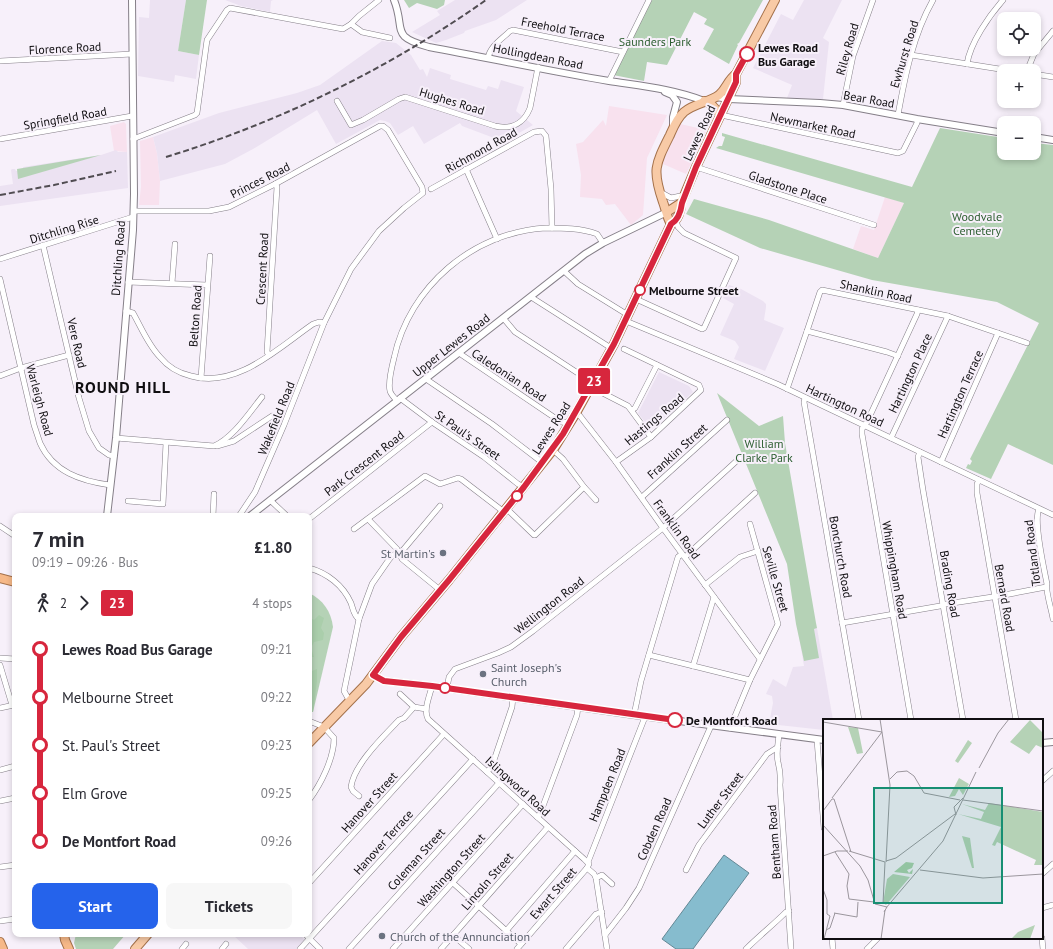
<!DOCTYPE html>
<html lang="en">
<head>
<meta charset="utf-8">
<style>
  :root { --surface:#fff; --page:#f7f7f7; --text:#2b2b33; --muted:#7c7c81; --accent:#2563eb }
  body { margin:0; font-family:"PT Sans",sans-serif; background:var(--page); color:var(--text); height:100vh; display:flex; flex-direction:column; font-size:15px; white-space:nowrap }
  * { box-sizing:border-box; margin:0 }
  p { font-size:13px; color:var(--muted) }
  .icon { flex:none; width:22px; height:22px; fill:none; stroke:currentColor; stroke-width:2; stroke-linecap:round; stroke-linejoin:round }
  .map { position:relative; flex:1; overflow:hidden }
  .drawer { position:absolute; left:12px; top:513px; width:300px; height:424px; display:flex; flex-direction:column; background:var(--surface); border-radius:8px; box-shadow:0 2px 6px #0003 }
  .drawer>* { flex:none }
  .badge { padding:0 8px; border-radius:3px; font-size:14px; line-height:26px }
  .fabs { position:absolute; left:997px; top:12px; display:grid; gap:8px }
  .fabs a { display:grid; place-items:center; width:44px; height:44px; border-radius:8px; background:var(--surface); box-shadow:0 2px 6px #0003; font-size:20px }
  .map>.badge { position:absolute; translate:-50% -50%; box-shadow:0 0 0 2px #fff }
  .legs { display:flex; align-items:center; gap:6px; height:44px; padding:0 20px; font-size:13px }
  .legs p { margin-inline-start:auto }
  .summary { display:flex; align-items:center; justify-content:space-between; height:68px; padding:0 20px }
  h1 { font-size:22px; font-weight:700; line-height:30px }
  .button { display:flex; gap:8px; margin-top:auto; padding:8px 20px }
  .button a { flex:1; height:46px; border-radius:8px; background:var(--accent); color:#fff; font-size:16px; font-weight:700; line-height:46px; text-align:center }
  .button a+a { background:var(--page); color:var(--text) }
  ul { padding:0 20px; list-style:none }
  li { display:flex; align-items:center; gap:14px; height:48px; font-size:15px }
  li i { display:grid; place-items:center; width:6px; height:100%; margin:0 5px; background:currentColor }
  li i::after { content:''; width:10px; height:10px; margin:-5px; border:3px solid; border-radius:50%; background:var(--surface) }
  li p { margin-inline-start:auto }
  li:first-child i { background:linear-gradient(#0000 50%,currentColor 0) }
  li:last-child i { background:linear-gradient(currentColor 50%,#0000 0) }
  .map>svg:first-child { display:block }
  .commercial { fill:#f8e1ee }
  .built { fill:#ece2f2 }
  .green { fill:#b5d2b6 }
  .forest { fill:#aaceab }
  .water { fill:#86bcce; stroke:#638895 }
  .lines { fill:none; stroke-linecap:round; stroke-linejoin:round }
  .minor-casing { stroke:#857f88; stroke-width:6 }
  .tertiary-casing { stroke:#857f88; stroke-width:8 }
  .primary-casing { stroke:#a4714b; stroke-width:10 }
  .trunk-casing { stroke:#a4714b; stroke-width:10 }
  .minor { stroke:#fff; stroke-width:5 }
  .tertiary { stroke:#fff; stroke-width:6 }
  .primary { stroke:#f8caa6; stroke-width:8 }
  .trunk { stroke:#f6b888; stroke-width:8 }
  .rail { stroke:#504c51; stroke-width:2; stroke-dasharray:6 3; stroke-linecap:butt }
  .line-1-casing { stroke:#fff; stroke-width:9 }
  .line-1 { stroke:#d7263d; stroke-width:6 }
  .stop-1-dot { fill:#fff; stroke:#d7263d; stroke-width:2 }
  .worship-dot { fill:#6b7280; stroke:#f7f0fa; stroke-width:1.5 }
  .labels { text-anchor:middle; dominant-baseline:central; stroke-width:4; stroke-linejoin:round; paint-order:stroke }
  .street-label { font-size:12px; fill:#100e11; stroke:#f7f0fa }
  .park-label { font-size:12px; fill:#2c5e30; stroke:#f7f0fa }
  .stop-label { font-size:12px; font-weight:bold; fill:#100e11; stroke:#f7f0fa; text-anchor:start }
  .worship-label { font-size:12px; fill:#5b616d; stroke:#f7f0fa; text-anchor:start }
  .district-label { font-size:16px; font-weight:bold; letter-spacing:1px; fill:#100e11; stroke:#f7f0fa }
  .inset-road { fill:none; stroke:#9b969d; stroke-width:1 }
  .view { fill:#178f73; fill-opacity:0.15; stroke:#178f73; stroke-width:2 }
  .inset-edge { fill:none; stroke:#100e11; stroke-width:2 }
</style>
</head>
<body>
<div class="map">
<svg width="1053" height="949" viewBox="0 0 1053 949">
  <rect width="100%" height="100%" fill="#f7f0fa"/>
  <g class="commercial">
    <path d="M609,106L667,115L647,158L643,215L631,225L615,204L606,205L602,199L580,197L581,175L576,144L583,142L603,120L606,126Z"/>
    <path d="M124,122L126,124L127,152L114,151L110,126Z"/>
    <path d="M680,124L707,130L686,174L663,164L661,165Z"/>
    <path d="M153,137L157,153L160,181L159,205H139L141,187L140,141Z"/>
    <path d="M885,197L904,203L878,258L853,249L861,226L874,230Z"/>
  </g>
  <g class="built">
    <path d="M150,0H186L178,51L199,55L196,79L175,75L174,82L138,76L139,17L149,18Z"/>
    <path d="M225,0H273L271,1L270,12L241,6Z"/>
    <path d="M455,0H527L496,20L465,31L464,33L446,40L436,43L412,32L440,15L437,11Z"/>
    <path d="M804,0H842L823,38L829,42L823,99L787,98L792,85L753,68L781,14L793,20Z"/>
    <path d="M382,41L396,43L411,55L420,70L423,69L427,77L430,68L451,75L450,79L486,90L488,86L498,89L501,80L524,87L516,111L533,125L498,145L494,138L462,126L460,123L424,144L413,126L398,135L390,123L385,121L380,120L336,144L317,110L253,149L225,164L160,181L157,153L153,137L219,113L297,93L320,85Z"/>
    <path d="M116,150L118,152H127L128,188L0,206V186L13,184L11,170L12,169H15L16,171L23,170V167L101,155Z"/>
    <path d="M729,285L741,289L763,301L766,304V307L764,320L784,328L765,371L734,359L739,347L735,341L720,335L734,304L723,298Z"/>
    <path d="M659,372L689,386L693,392L651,430L638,413Z"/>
    <path d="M817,628L833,720H824V730L769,724L773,703L772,696L766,694L773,679L786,687L793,667L804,666L798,631Z"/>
    <path d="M232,934H299L305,940L296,949H248Z"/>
  </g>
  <g class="green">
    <path d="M186,0H207L199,55L178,51Z"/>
    <path d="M404,0H445L444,5L437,9L417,3L409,8Z"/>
    <path d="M652,0H763L739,43L737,44L738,45L729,64L703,49L714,29L704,24L707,19L694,12L667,65L647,62L644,81L613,75Z"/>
    <path d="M940,128L1004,138V153H1034V143L1053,145V465L1008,444L991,479L966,468L968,464L970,465L972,461L970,459L1039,323L997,302L872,280L760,248L686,214L694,199L769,220L878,258L904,203L716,148L719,146H722L725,137L722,136V133L912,187Z"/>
    <path d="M101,155L18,179L17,169Z"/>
    <path d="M717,393L759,426L783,416L785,443L816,623L817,628L814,629L819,658L804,661L796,624L787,564Z"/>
    <path d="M309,593C323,600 331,611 333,627L313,712H309Z"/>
    <path d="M76,934H126L113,949H76L74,943Z"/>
  </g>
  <g class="forest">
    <path d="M319,615L324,618L321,628L324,633L323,640L314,642L311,648L314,657H309V617L314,620Z"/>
    <path d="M317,669V681L313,712H309V678L312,671Z"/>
  </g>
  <path class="water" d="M724,855L749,873L693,949H676L662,939Z"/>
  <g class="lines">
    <g class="minor-casing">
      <g id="minor">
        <path d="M351,24L359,16L379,0"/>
        <path d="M911,55L1012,71"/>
        <path d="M488,58C490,46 502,39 510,31L513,30L623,52"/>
        <path d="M0,61L132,54"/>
        <path d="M967,64C970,43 989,16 1003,0"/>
        <path d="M1027,71L1034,54L1053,31"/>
        <path d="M1034,74L1053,77"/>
        <path d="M609,81L649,0"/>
        <path d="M337,101L351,125L363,120L399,99L405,97L495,126C512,130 524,123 530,108L538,67"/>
        <path d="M843,105L853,56L873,0"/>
        <path d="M721,115L898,153L903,151L917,123V119"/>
        <path d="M898,115C905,76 913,35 933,0"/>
        <path d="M0,139L132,116"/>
        <path d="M133,139L195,115L197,113L207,40L227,10L230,8L343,29L351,24L362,32L390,38"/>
        <path d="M696,167L874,225"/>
        <path d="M466,169L497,239"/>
        <path d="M431,189L534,132L542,131L546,136L551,189L552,228"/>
        <path d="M660,192L671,198L685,195"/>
        <path d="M134,211H209L229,207L275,184L380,126H383L388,130L422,187L423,193L404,208L379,231L351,269L324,323L284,425L255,492L239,516"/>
        <path d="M43,245L79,398L89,431L99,448L109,455L114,456"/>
        <path d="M0,259L133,217"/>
        <path d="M564,271L578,284L628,315"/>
        <path d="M0,279L34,425C36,431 38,437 40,443C53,472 81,481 110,485"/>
        <path d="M128,282L207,285"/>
        <path d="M172,283L175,244"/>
        <path d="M531,297L611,348"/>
        <path d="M636,299L702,329L704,328L736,258L684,233L678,227L676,221"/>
        <path d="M126,311L133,313C141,327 148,345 160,357C168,367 178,373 191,376C237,389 278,348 313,324L319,322L324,323"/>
        <path d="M504,319L515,332L593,383"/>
        <path d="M626,321L777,384L1053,515"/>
        <path d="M807,331L887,352L898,356"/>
        <path d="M459,353L561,422L570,423"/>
        <path d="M269,355L267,352L277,187L275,184"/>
        <path d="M0,376L21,368L69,355"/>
        <path d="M201,378L210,256"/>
        <path d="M426,379L492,424L543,463"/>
        <path d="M591,387L628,406L651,437"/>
        <path d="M787,389L807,331L820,292L822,290L948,316L1027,343"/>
        <path d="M400,398L432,422L484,457L518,484L524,487"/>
        <path d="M805,398L804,402L859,720"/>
        <path d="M397,401C395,398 391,395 390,391C388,384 392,366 394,358C409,287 473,232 546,228C563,228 581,228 597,234L603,243"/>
        <path d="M632,410L635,408L657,365"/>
        <path d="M576,413L580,416L616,462L663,528L760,659"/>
        <path d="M116,438L214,446C233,438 249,413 262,397"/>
        <path d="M891,438L948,316"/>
        <path d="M217,446L234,441L272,416"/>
        <path d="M920,452L918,457L923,490L963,720"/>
        <path d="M616,462L651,437L701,390L699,385L624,349"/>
        <path d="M941,462L998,333"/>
        <path d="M979,480L977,484V493L1016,720"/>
        <path d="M584,487L596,500"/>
        <path d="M642,497L727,420"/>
        <path d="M270,500L287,516"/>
        <path d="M128,501L163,504L166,443"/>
        <path d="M507,509L534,535H535L584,487L563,459L553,450"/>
        <path d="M1039,509C1033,521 1044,568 1047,584C1045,590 1052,611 1053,619"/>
        <path d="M213,516L214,494"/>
        <path d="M309,519L432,422"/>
        <path d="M368,519L397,549L402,559L440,590"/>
        <path d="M0,526L15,536"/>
        <path d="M354,529L425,476L440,484L458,478L461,479L504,512"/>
        <path d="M685,557L755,493"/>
        <path d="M309,568C327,573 343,585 351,603C353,609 354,616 359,619"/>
        <path d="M705,585L740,557L758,551"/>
        <path d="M842,623L940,606L946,604L999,596L1046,587"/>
        <path d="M649,655L750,680"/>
        <path d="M0,658L15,659"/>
        <path d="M0,665L12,705"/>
        <path d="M693,666L714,597"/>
        <path d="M432,686C430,695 423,710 428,719L584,859L589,864L587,868"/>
        <path d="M447,688L449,677L455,669L498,653L511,647L533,631L663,528L742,456"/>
        <path d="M400,694L414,707L426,709"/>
        <path d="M349,700L344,691L359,619L372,584L388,561L392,556L403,550L440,506"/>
        <path d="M0,708L14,705"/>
        <path d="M634,715L641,681L678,557L682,554"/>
        <path d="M911,720L862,434V429L867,422L917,314L918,310"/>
        <path d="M309,721L324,727L334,738C334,758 321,784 309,800"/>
        <path d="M730,728L750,680L778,624L750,524"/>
        <path d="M779,735C778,743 776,753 778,762C780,770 781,776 780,785L791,949"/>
        <path d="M817,740L824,828"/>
        <path d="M0,770L15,766"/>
        <path d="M487,772L492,766L512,707L513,697"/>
        <path d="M1042,781L1053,771"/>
        <path d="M359,796L353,791L351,787C354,764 384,736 399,720L404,718L414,707"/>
        <path d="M0,801L15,798"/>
        <path d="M537,817L540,814L577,715L578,706"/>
        <path d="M588,862L645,717"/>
        <path d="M0,867L15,865"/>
        <path d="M587,868L594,874L596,878L607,949"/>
        <path d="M686,870L699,845L767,754L778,747"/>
        <path d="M1042,874L1053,864"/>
        <path d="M596,878L602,875L612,884"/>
        <path d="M309,883L444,734"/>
        <path d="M453,883L521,944"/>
        <path d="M1042,908L1053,905"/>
        <path d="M0,921L15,919"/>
        <path d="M506,931L575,851"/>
        <path d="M305,934L320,949"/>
        <path d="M453,935L469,949"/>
        <path d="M605,935L626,908L639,888L711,726"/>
        <path d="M832,938L833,949"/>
        <path d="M1042,938L1043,949"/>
        <path d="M182,949L186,944"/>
        <path d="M222,949L226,944"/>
        <path d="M300,949L473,759"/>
        <path d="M349,949L499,783"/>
        <path d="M393,949L523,804"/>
        <path d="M441,949L548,827"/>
        <path d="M517,949L587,868"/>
        <path d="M566,949L596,914L602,912"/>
        <path d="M746,949C759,936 773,925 786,912L789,911"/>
        <path d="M867,949L878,938"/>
      </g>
    </g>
    <g class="tertiary-casing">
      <g id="tertiary">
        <path d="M394,0C406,30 389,36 429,47C489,58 549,71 609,81C641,86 673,89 704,101"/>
        <path d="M665,92L672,95L677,102L673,117V127"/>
        <path d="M716,97L729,99L820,103L843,105L917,119L1004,133"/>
        <path d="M1034,137L1053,140"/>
        <path d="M107,516L116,438L133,230L134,194L132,0"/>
        <path d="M250,516L585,254L603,243L667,212"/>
        <path d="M373,675L384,681L432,686L634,715L824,740"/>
        <path d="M1042,743L1053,742"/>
      </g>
    </g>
    <g class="primary-casing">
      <g id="primary">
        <path d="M704,101L711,104L721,115"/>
        <path d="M667,212L681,203"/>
        <path d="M671,224C667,218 666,210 663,202C652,170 655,165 670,135C673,128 677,118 684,112C695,103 710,102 719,95C727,88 727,81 736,74L775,0"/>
        <path d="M309,743L366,684L401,637L449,580L553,450L576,413L614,344L671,224C678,220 681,211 681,203L696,167L736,82V74"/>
        <path d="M135,949L148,934"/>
      </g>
    </g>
    <g class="trunk-casing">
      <g id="trunk">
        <path d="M0,578L15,582"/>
        <path d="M64,934L65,940L69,949"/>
        <path d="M0,942L3,949"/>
      </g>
    </g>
    <use href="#minor" class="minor"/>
    <use href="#tertiary" class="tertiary"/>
    <use href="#primary" class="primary"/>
    <use href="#trunk" class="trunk"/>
    <g class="rail">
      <path d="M166,157C280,122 388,69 486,0"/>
      <path d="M0,195L54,185L116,171"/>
    </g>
  </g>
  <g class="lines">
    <g class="line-1-casing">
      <path id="line-1" d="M675,720L432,686L384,681L373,675L401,637L449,580L524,487L563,434L614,344L671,224C678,220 681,211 682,203L696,167L736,82V74L747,54"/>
    </g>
    <use href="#line-1" class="line-1"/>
  </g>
  <g class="stop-1-dot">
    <circle cx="747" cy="54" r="7"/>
    <circle cx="640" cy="290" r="5"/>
    <circle cx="517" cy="496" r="5"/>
    <circle cx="445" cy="688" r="5"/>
    <circle cx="675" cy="720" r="7"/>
  </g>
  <g class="worship-dot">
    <circle cx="443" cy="553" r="4"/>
    <circle cx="483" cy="674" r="4"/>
    <circle cx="382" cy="936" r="4"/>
  </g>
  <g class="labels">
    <g class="street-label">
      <text transform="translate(563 29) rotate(11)">Freehold Terrace</text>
      <text transform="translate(65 48) rotate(-3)">Florence Road</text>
      <text transform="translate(847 49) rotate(-74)">Riley Road</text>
      <text transform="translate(904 54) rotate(-73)">Ewhurst Road</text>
      <text transform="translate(538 56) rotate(11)">Hollingdean Road</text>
      <text transform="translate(869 99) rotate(10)">Bear Road</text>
      <text transform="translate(452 101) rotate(17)">Hughes Road</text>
      <text transform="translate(65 118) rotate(-10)">Springfield Road</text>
      <text transform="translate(813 125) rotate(12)">Newmarket Road</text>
      <text transform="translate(699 133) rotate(-65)">Lewes Road</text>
      <text transform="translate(481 150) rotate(-29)">Richmond Road</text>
      <text transform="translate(260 180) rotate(-27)">Princes Road</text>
      <text transform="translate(788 187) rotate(18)">Gladstone Place</text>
      <text transform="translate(64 229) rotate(-17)">Ditchling Rise</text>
      <text transform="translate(118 258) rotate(-86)">Ditchling Road</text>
      <text transform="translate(262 269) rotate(-87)">Crescent Road</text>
      <text transform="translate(876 291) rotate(12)">Shanklin Road</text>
      <text transform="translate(195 316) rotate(-86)">Belton Road</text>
      <text transform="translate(77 343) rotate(77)">Vere Road</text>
      <text transform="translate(451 345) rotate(-38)">Upper Lewes Road</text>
      <text transform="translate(910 373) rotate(-65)">Hartington Place</text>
      <text transform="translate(509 375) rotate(33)">Caledonian Road</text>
      <text transform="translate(960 394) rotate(-66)">Hartington Terrace</text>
      <text transform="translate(40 400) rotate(75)">Warleigh Road</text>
      <text transform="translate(845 405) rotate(25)">Hartington Road</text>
      <text transform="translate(276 418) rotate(-68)">Wakefield Road</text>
      <text transform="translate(654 419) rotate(-40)">Hastings Road</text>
      <text transform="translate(551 428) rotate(-57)">Lewes Road</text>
      <text transform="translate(468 435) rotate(35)">St Paul's Street</text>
      <text transform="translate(677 451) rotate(-42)">Franklin Street</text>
      <text transform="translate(364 463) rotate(-38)">Park Crescent Road</text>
      <text transform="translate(677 529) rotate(54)">Franklin Road</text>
      <text transform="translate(1032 553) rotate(-97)">Totland Road</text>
      <text transform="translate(841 557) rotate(80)">Bonchurch Road</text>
      <text transform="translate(895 570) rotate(80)">Whippingham Road</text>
      <text transform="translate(776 579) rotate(74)">Seville Street</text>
      <text transform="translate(950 584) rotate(80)">Brading Road</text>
      <text transform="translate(1005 598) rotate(80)">Bernard Road</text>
      <text transform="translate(549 605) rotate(-38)">Wellington Road</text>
      <text transform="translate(607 785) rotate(-68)">Hampden Road</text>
      <text transform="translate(518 786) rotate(42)">Islingword Road</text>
      <text transform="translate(720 800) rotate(-53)">Luther Street</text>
      <text transform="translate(369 802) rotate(-48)">Hanover Street</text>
      <text transform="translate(654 829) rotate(-66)">Cobden Road</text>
      <text transform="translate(383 842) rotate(-48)">Hanover Terrace</text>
      <text transform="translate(774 842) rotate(-94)">Bentham Road</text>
      <text transform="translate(416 859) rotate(-48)">Coleman Street</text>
      <text transform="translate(451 870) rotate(-48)">Washington Street</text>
      <text transform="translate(487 881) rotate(-49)">Lincoln Street</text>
      <text transform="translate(553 893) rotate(-49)">Ewart Street</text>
    </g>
    <g class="park-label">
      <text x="655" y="41">Saunders Park</text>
      <text x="977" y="216">Woodvale<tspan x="977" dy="14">Cemetery</tspan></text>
      <text x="764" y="443">William<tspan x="764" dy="14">Clarke Park</tspan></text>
    </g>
    <g class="stop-label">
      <text x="758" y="47">Lewes Road<tspan x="758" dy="14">Bus Garage</tspan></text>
      <text x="649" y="290">Melbourne Street</text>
      <text x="686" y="720">De Montfort Road</text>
    </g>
    <g class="worship-label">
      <text x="435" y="553" text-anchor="end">St Martin's</text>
      <text x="491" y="667">Saint Joseph's<tspan x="491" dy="14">Church</tspan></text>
      <text x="390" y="936">Church of the Annunciation</text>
    </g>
    <g class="district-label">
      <text x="123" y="387">ROUND HILL</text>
    </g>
  </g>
  <g transform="translate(823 719)">
    <rect width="220" height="220" fill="#f7f0fa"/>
    <path d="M207,1L220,14V29L213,26L206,35L187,23ZM25,8L35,9L40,34L34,35ZM145,21L149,24L135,44L132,42ZM136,59L146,65L140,76L136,70L132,77L126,78ZM166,84L220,93V146H211L213,141L174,123L172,127L169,126L178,108L135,95L158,100L161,93L139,85L162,91ZM139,117L147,119L151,149H149ZM70,155L87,158L63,186L60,184L64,160ZM212,206L207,220H188L195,213Z" fill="#b5d2b6"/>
    <path d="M83,143L91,144L89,149L84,151L86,154L90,150L89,155L71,153Z" fill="#aaceab"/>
    <path class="inset-road" d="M57,0L67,66L63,143M0,3L59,13M156,49L175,14L186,0M67,60L74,53L84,52L91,57L101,74L137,81M9,79L59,13M140,81L220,92M0,92L9,80H11L28,133M133,96L131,88L140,79M0,106L37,147L45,161L52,185L64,188L61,193M26,132L62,143L60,185M12,133L26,155L24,167L26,180L51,183M0,137L14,132H25M63,142L73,139L132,95M97,151L160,159L220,155M0,170L4,181V195M63,189L120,122L153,53M11,194L34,198L35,183M3,211L7,209L12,194M1,220L7,197L4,195M58,220L62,191"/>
    <path class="view" d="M51,69H179V184H51Z"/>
    <rect width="220" height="220" class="inset-edge"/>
  </g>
</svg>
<div class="fabs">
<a><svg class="icon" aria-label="locate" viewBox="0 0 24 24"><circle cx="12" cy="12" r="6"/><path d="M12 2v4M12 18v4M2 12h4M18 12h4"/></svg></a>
<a>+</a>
<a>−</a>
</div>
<b class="badge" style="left:594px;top:381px;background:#d7263d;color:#fff">23</b>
<section class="drawer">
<div class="summary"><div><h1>7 min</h1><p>09:19 – 09:26 · Bus</p></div><b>£1.80</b></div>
<div class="legs"><svg class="icon" aria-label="walk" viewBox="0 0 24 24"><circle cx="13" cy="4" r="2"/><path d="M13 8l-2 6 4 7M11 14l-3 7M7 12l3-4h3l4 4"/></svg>2<svg class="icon" aria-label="forward" viewBox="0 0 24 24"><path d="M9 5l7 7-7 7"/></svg><b class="badge" style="background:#d7263d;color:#fff">23</b><p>4 stops</p></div>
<ul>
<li><i style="color:#d7263d"></i><b>Lewes Road Bus Garage</b><p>09:21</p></li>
<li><i style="color:#d7263d"></i><span>Melbourne Street</span><p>09:22</p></li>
<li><i style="color:#d7263d"></i><span>St. Paul's Street</span><p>09:23</p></li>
<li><i style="color:#d7263d"></i><span>Elm Grove</span><p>09:25</p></li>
<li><i style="color:#d7263d"></i><b>De Montfort Road</b><p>09:26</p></li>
</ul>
<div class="button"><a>Start</a><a>Tickets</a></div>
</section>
</div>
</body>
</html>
